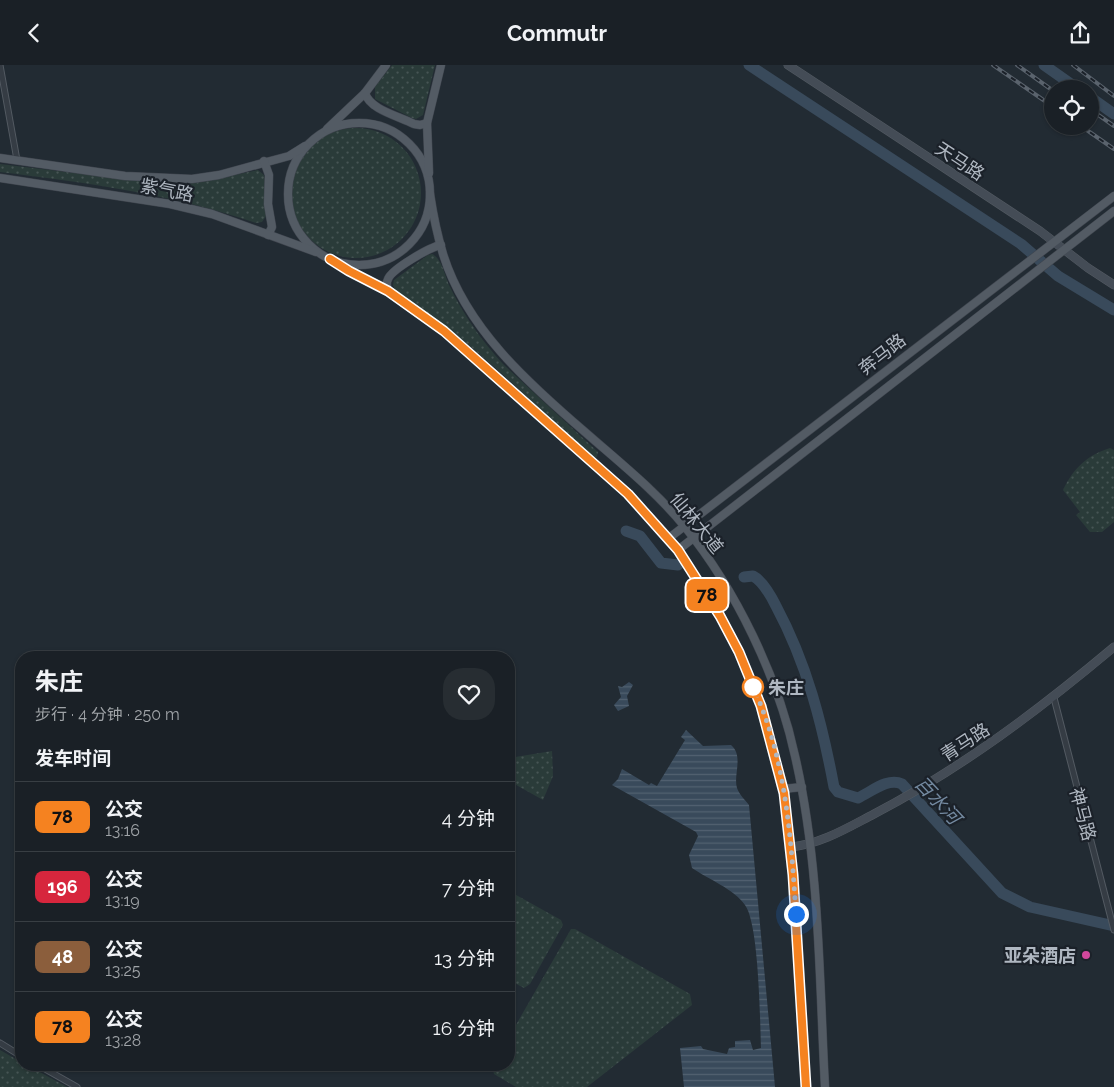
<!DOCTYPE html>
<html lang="zh">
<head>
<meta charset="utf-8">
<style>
  :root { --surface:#1a2026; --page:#272d32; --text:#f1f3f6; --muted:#9fa3a7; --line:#383e43 }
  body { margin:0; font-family:Raleway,"Noto Sans SC",sans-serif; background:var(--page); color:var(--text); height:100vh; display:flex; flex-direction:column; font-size:19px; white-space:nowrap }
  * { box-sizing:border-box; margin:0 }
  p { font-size:16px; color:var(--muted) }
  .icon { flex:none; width:28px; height:28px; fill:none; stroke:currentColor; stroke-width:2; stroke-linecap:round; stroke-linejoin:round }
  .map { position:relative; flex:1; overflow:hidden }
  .side { position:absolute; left:15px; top:586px; width:500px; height:420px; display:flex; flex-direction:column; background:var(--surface); border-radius:20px; box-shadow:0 1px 4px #0004,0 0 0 1px var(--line) }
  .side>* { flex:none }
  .badge { padding:0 10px; border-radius:8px; font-size:18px; line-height:32px }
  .controls { position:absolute; left:1044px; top:15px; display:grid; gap:10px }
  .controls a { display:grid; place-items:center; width:55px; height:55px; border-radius:50%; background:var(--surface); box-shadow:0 1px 4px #0004,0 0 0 1px var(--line); font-size:25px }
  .you { position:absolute; width:25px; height:25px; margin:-12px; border:4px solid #fff; border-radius:50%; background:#1a73e8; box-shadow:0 0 0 8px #1a73e833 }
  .map>.badge { position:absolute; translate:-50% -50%; box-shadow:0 0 0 2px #fff }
  h2 { padding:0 20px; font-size:19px; line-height:45px }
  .round { display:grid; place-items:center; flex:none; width:52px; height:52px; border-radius:20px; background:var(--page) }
  .summary { display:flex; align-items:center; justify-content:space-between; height:85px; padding:0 20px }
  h1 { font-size:24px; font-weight:700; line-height:38px }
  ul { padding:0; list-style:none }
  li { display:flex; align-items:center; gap:15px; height:70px; padding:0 20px; border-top:1px solid var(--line) }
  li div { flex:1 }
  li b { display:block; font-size:19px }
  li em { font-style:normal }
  li .badge { min-width:55px; font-weight:700; text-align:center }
  header { display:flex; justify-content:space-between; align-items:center; height:65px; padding:0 20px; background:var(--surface); font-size:22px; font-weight:700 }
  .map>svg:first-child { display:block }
  .grass { fill:url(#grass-dots) }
  .water { fill:url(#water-rules) }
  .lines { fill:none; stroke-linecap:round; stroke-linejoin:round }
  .river { stroke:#394a5b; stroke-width:11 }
  .street-casing { stroke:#535a62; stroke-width:7 }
  .secondary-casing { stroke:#535a62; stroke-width:9 }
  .primary-casing { stroke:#3f454e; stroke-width:9 }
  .street { stroke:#353c44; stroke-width:5 }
  .secondary { stroke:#444c56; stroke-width:8 }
  .primary { stroke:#535b64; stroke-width:8 }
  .rail-casing { stroke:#5a636d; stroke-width:4 }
  .rail { stroke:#1b2129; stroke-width:2; stroke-dasharray:5.5; stroke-linecap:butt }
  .line-casing { stroke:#fff; stroke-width:11 }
  .line { stroke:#f58220; stroke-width:8 }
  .walk { stroke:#afb7c1; stroke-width:5; stroke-dasharray:0 9 }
  .stop-dot { fill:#fff; stroke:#f58220; stroke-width:2.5 }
  .hotel-dot { fill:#d1479c; stroke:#1b2129; stroke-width:2 }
  .labels { text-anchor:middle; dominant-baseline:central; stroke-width:4.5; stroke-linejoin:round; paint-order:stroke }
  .street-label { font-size:18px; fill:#afb7c1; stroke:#1b2129 }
  .stop-label { font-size:18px; font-weight:bold; fill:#afb7c1; stroke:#1b2129; text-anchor:start }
  .poi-label { font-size:18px; font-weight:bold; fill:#afb7c1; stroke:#1b2129; text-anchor:end }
  .water-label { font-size:19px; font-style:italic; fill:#748aa1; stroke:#1b2129 }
</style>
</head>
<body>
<header><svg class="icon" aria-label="back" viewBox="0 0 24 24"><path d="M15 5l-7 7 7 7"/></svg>Commutr<svg class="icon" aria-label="share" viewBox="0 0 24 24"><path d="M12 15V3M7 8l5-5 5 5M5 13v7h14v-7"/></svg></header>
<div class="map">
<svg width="1114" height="1022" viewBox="0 0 1114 1022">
  <defs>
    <pattern id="grass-dots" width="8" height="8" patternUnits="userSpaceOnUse" patternTransform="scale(1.25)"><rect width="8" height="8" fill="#2a3b39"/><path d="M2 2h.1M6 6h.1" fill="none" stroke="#465554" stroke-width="1.8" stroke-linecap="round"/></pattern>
    <pattern id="water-rules" width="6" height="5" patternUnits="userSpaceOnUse" patternTransform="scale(1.25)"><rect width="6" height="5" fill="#394a5b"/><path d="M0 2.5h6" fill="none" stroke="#536271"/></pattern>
  </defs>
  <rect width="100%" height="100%" fill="#222b33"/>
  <g class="grass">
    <path d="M392,0H435L423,50L416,54L412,53L375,34V22Z"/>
    <circle cx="356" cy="128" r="65"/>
    <path d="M0,99L158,118L199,117L258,105L264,110L265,114L266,151L262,157L256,158C171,129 88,118 0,107Z"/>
    <path d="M432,189C442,193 445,212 450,222C464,251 482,276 503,299L598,387L597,392L592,393C529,334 469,273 396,227L393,220L394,215L428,190Z"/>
    <path d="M1110,383L1114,385V457L1102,467H1090L1076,450L1080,447L1063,425C1073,404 1087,390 1110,383Z"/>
    <path d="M552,686L553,711L543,735L509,716V693Z"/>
    <path d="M509,826L561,855L563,860L530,919L524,923L509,915Z"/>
    <path d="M571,864H575L690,929L692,940L587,1022H516L494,1009L492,1001L509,1000V972Z"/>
    <path d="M0,985L21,997V1000H27L67,1022H0Z"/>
  </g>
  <g class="water">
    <path d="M629,617L633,620L627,631L629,641L618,646L614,640L621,632L618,621L622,622Z"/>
    <path d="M686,665L703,681L731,680C744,691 733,710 737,723C739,729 745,735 749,740L775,1022H684L680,983L701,981L703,984L727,989L729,983L735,982V976L750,975L753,985L761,983C760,955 759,859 745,840C734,824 708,814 692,803L689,790L698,771L696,767L612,720L618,714L622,704L649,720L651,718L657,721L685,675L681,672Z"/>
  </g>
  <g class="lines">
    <g class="river">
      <path d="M749,0L1021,179L1058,211L1114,245"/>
      <path d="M1044,0L1078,24"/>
      <path d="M1090,32L1114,49"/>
      <path d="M626,466L640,471L661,498L678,500"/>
      <path d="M744,512L753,511C763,516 771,531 776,541C807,599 822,658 834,722L838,727L858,733C871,727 888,712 902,719L1002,828L1030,842L1114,861"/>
    </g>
    <g class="street-casing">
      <g id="street">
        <path d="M0,0L17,95"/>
        <path d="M1054,633L1114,865"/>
        <path d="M0,978L21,991"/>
        <path d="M38,1000L77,1022"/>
      </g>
    </g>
    <g class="secondary-casing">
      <g id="secondary">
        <path d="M788,0L1040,166L1088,203L1114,220"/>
        <path d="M791,782C821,779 847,763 874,749C962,703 1039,645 1114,582"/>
      </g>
    </g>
    <g class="primary-casing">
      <g id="primary">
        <path d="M365,28C370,45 399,51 414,59L420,60L427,58"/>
        <circle cx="359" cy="129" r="71"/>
        <path d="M327,64L365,28L386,0"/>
        <path d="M0,93L125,111L192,114L219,110L289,91L305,81"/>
        <path d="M264,96L269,110L268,139L272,162L268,170"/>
        <path d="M429,108L427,58L441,0"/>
        <path d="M0,113L170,139L212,149L316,187"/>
        <path d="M430,129C433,149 437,169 443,189C466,263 528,318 585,367C619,397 656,426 685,462C736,525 778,612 795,691C820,799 819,912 825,1022"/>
        <path d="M330,194L349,206L388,226L444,266L628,429L678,485L720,551L739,587L761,641L784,728L793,810L806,1022"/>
        <path d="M388,226C387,223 386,218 388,214C392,204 430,182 441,180"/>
        <path d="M669,473L1114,131"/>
        <path d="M678,485L1114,146"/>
        <path d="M783,724L802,722"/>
      </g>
    </g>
    <use href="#street" class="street"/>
    <use href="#secondary" class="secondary"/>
    <use href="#primary" class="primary"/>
    <g class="rail-casing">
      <g id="rail">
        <path d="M993,0L1052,41"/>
        <path d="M1017,0L1052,25"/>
        <path d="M1073,0L1114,31"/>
        <path d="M1090,44L1114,61"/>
        <path d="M1081,61L1114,84"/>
      </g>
    </g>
    <use href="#rail" class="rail"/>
  </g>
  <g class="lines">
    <g class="line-casing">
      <path id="line" d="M330,194L349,206L388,226L444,266L628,429L678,485L720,551L739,587L761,641L784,728L793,810L806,1022"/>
    </g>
    <use href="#line" class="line"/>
    <path class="walk" d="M753,622C786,692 791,773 796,849"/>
  </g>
  <circle class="stop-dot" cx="753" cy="622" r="10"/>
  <circle class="hotel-dot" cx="1086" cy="890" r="5"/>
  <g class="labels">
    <g class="street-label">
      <text transform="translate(960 96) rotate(33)">天马路</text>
      <text transform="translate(167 125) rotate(11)">紫气路</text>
      <text transform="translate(882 289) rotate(-38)">奔马路</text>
      <text transform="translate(697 458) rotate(51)">仙林大道</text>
      <text transform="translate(965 677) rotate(-33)">青马路</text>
      <text transform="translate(1083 749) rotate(75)">神马路</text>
    </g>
    <g class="stop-label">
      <text x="768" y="622">朱庄</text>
    </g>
    <g class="poi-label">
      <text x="1076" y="890">亚朵酒店</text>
    </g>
    <g class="water-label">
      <text transform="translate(938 735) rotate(47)">百水河</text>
    </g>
  </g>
</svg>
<div class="controls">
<a><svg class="icon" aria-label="locate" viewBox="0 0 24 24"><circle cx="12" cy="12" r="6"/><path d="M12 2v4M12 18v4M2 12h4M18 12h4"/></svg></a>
</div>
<div class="you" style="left:796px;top:849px"></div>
<b class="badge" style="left:707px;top:530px;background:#f58220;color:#111">78</b>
<section class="side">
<div class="summary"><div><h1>朱庄</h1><p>步行 · 4 分钟 · 250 m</p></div><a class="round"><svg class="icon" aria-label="heart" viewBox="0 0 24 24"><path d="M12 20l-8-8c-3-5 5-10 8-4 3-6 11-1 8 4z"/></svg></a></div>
<h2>发车时间</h2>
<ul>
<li><span class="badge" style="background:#f58220;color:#111">78</span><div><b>公交</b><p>13:16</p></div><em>4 分钟</em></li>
<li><span class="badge" style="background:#d7263d;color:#fff">196</span><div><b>公交</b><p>13:19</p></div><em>7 分钟</em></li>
<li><span class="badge" style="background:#8b5e3c;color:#fff">48</span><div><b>公交</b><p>13:25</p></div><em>13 分钟</em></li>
<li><span class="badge" style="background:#f58220;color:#111">78</span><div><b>公交</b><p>13:28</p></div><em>16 分钟</em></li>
</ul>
</section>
</div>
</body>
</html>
